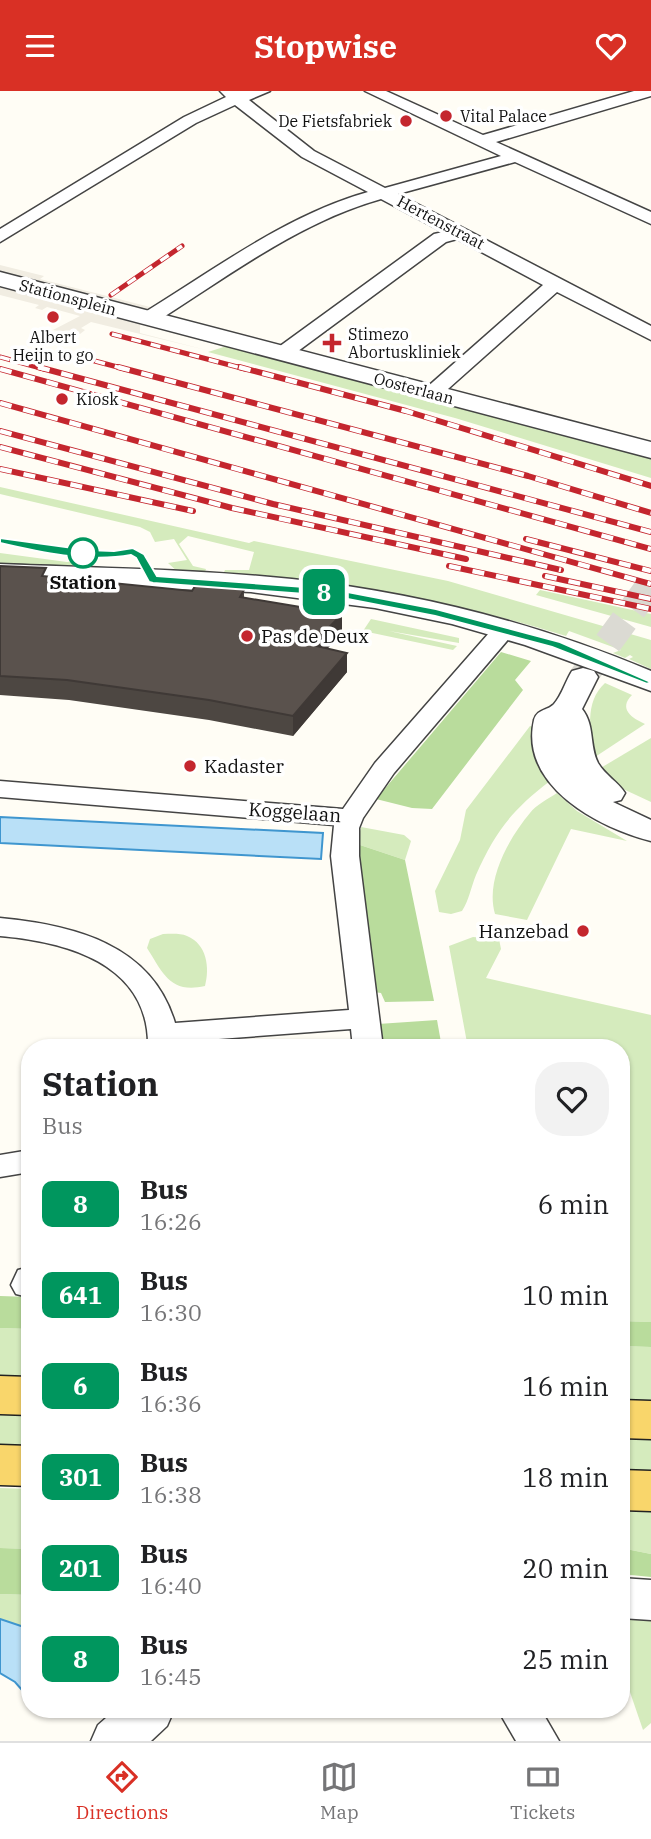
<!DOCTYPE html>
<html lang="en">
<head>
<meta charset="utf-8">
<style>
  :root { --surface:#fff; --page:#f2f2f2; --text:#202124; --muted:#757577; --line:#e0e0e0; --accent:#d93025 }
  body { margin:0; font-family:"IBM Plex Serif",serif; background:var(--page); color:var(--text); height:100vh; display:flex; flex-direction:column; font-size:26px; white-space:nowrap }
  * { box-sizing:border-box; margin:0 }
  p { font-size:23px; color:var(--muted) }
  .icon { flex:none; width:38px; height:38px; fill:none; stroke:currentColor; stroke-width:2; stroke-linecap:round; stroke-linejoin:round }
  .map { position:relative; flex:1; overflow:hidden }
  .panel { position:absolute; left:21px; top:948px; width:609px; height:679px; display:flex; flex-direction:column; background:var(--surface); border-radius:28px; box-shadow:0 2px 5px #0004 }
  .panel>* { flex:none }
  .badge { padding:0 14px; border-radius:10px; font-size:24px; line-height:46px }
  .map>.badge { position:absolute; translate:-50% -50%; box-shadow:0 0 0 4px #fff }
  .round { display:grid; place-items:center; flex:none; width:74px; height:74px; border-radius:28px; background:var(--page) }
  .head { display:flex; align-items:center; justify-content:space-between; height:119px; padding:0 21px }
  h1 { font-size:33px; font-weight:800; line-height:52px }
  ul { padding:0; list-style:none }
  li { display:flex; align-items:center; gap:21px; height:91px; padding:0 21px }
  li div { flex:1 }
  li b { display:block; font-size:26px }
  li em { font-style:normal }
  li .badge { min-width:77px; font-weight:700; text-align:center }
  header { display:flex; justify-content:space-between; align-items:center; height:91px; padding:0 21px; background:var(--accent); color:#fff; font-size:32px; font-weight:800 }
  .tab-bar { display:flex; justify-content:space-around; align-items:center; height:98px; border-top:2px solid var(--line); background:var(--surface); font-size:19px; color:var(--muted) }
  .tab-bar a { display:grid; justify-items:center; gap:4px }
  .tab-bar .selected { color:var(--accent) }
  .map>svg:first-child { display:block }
  .green { fill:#d5ebbd }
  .forest { fill:#b9dc9c }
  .plaza { fill:#f1ede2 }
  .water { fill:#b9e0f7; stroke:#3f96cf; stroke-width:2 }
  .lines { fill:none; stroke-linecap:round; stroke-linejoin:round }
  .tertiary-tunnel { stroke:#dbdad3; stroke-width:28; stroke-dasharray:28 14; stroke-linecap:butt }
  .minor-casing { stroke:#444; stroke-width:3 }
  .tertiary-casing { stroke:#444; stroke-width:3 }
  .primary-casing { stroke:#222; stroke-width:3 }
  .minor { fill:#fff; fill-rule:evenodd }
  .tertiary { fill:#fff; fill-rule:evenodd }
  .primary { fill:#f9d66b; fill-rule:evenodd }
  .rail-far1-casing { stroke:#c4262e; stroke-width:5 }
  .rail-casing { stroke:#c4262e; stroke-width:6 }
  .rail-far1 { stroke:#fff; stroke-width:3.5; stroke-dasharray:10; stroke-linecap:butt }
  .rail { stroke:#fff; stroke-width:4.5; stroke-dasharray:12; stroke-linecap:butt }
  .wall { fill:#4d4742 }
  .shaded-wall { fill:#3f3936 }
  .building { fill:#5a524d; stroke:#3f3936; stroke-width:2 }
  .line { fill:#00965e; stroke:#fff; stroke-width:2 }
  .poi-dot { fill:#c4262e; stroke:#fff; stroke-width:2.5 }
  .stop-dot { fill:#fff; stroke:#00965e; stroke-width:3.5 }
  .labels { text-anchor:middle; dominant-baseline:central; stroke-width:7; stroke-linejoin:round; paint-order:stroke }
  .far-poi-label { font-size:16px; fill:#111; stroke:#fff; text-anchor:start }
  .far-street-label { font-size:16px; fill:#111; stroke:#fff }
  .stop-label { font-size:19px; font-weight:bold; fill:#111; stroke:#fff }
  .poi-label { font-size:19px; fill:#111; stroke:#fff; text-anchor:start }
  .street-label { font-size:19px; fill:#111; stroke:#fff }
</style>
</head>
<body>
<header><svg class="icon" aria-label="menu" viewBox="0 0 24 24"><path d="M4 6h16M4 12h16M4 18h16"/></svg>Stopwise<svg class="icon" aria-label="heart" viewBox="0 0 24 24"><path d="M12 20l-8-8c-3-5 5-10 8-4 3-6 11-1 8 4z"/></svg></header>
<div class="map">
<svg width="651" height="1650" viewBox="0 0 651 1650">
  <rect width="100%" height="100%" fill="#fffdf5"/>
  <g class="green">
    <path d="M233,253L651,364V387L455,327L208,261Z"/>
    <path d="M0,396L249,452L254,450L448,490L651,549V578L629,568L633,566L630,564L625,567L613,562L621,559L569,540L566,545C460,512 352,492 241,483L240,486L222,485L225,479H249L254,461L188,445L179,453L193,475L206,478L204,484L179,482L168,472L187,469L174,448L155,451L150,441L140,436L0,403Z"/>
    <path d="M0,462L67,471L74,470L69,480L0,476Z"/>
    <path d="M540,499L651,523V536L536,504Z"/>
    <path d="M371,528L459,547V552L389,540L457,555L453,559L363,540Z"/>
    <path d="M605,592L632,604C618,618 632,627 645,633L595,666C590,642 584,611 605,592Z"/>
    <path d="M530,635L534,636L550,690C512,719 495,741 476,784C471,796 469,809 462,820L451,823L439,821L435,800L460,749L466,719Z"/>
    <path d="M651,647V711L621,697L599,678Z"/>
    <path d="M557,702L577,720L627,750L571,738L527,829L495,823C485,789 509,747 530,722C536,714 548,708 557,702Z"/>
    <path d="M361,736L404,744L411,750L405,769L357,753Z"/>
    <path d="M163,843C171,843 180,842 187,845C207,853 210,877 205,895C170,903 163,882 147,857L150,848Z"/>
    <path d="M473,846L499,848L501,858L486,887L651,924V1231L621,1230V957H468L449,855Z"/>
    <path d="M0,1237L30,1238V1288L0,1287Z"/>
    <path d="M621,1255L651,1256V1312L621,1311Z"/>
    <path d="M0,1322L30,1323V1356L0,1354Z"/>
    <path d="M621,1344L651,1346V1385L621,1383Z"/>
    <path d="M0,1397L30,1398V1458L0,1457Z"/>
    <path d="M621,1420L651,1421V1463L621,1457Z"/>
    <path d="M0,1503L30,1504V1538L0,1528Z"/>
    <path d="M621,1526L651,1529V1632L643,1639L621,1575Z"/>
  </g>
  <g class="forest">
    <path d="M501,561L531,570L515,589L523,599L432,718L412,717L376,708Z"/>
    <path d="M357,753L405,769L434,910L385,911L381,902L374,901Z"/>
    <path d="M437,929L442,957H382L378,933Z"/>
    <path d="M0,1205L30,1206V1238L0,1237Z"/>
    <path d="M621,1230L651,1231V1256L621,1255Z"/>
    <path d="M0,1457L30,1458V1504L0,1503Z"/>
    <path d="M621,1457L651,1463V1486L621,1483Z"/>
  </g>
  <path class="plaza" d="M0,174L44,185L40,188L158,218L140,234V242L210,260L91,231L81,237L85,239L80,243L53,239L80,225L47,216L42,219L35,217L39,214L0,204Z"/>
  <g class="water">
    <path d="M0,726L323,742L321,768L0,752Z"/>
    <path d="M0,1528L30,1538V1608L15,1591L0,1582Z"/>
  </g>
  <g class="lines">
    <path class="tertiary-tunnel" d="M583,586L651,493"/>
    <g class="minor-casing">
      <g id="minor">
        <path d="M220,0H270L249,9L314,60L385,97L501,65L365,0H386L483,44L634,0H651V5L496,51L651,121V133L515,71L398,103L651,235V249L557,201L439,306H425L422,302L425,298L543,194L457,148L446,151L290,266H276L273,262L276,258L434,143L443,141L381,108C299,131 227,186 156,231H142L140,227L142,223C214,179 286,124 368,101L302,66L235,14L196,32L0,151V138L184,26L226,6Z"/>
        <path d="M504,532L512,534L516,539L512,544L394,682L363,727L359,737V765L383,957H353L351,938L178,951V957H148C150,873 68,851 0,845V827C73,834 152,853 175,932L349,919L331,765L334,734L0,706V690L343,718L375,672L496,534Z"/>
        <path d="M30,1059V1081L0,1086V1064Z"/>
        <path d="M30,1176V1206H28L16,1203L11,1194L18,1179Z"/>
        <path d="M498,1619H541L559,1650H516Z"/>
      </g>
    </g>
    <g class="tertiary-casing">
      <g id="tertiary">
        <path d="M0,181L651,351V367L0,195Z"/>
        <path d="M0,473C97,477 195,478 292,488C415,501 537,532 651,580V600L525,554L452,533L375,517L251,501L0,491Z"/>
        <path d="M583,577L594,580L598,586L582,618C595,634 589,654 598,672C605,684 618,691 625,702L621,709L613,711L651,729V750C599,737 519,695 534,629C537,618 547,620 554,613C562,604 566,589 572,580Z"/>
        <path d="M621,1487L651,1489V1529L621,1527Z"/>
        <path d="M115,1619H174L167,1635L151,1650H91L98,1634Z"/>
      </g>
    </g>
    <g class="primary-casing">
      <g id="primary">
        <path d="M0,1285L30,1286V1324L0,1323Z"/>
        <path d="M621,1309L651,1310V1348L621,1347Z"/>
        <path d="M0,1354L30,1355V1395L0,1394Z"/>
        <path d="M621,1379L651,1380V1420L621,1419Z"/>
      </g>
    </g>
    <use href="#minor" class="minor"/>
    <use href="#tertiary" class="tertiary"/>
    <use href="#primary" class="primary"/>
    <g class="rail-far1-casing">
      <g id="rail-far1">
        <path d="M111,204L182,155"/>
        <path d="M112,243L245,278"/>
        <path d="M76,265L125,278"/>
        <path d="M0,266L44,278"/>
      </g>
    </g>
    <g class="rail-casing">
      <g id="rail">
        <path d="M38,276L651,441"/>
        <path d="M118,276L528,385L651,422"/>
        <path d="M239,276L406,320L651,395"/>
        <path d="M0,278L651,458"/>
        <path d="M0,312L651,493"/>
        <path d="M0,340L273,413L561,479"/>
        <path d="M0,356L232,417L466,468"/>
        <path d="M0,378L193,420"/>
        <path d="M526,448L651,480"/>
        <path d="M449,475L651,518"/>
        <path d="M545,485L651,508"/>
      </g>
    </g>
    <use href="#rail-far1" class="rail-far1"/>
    <use href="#rail" class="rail"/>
  </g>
  <path class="wall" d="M0,475L47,486L192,500L244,499V507L342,542L327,558L347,581L293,645L209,629L69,609L0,604Z"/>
  <g class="shaded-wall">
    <path d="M342,523V542L312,574V554Z"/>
    <path d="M347,562V581L293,645V625Z"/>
  </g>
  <path class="building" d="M0,475L46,477L42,485L192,500L197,492L244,499L240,506L342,523L312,554L347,562L293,625L209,609L67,589L0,585Z"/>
  <path class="line" d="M0,447L88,459L114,460L133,457L144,463L157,485L332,498L436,518L560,551L651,591L647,593L552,556L435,525L332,505L153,492L149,491L136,467L131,464C88,472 38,461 0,452Z"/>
  <g class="poi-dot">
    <circle cx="446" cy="25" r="7"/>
    <circle cx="406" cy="30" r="7"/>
    <circle cx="53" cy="226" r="7"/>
    <path d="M328.5 241.5h7v7h7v7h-7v7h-7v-7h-7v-7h7z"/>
    <circle cx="62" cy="308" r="7"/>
    <circle cx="247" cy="545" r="7"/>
    <circle cx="190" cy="675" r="7"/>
    <circle cx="583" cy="840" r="7"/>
  </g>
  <circle class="stop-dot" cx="83" cy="462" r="14"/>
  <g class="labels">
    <g class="far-poi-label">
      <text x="460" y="25">Vital Palace</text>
      <text x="392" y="30" text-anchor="end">De Fietsfabriek</text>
      <text x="348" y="243">Stimezo<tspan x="348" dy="18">Abortuskliniek</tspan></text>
      <text x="53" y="246" text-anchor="middle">Albert<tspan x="53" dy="18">Heijn to go</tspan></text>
      <text x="76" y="308">Kiosk</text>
    </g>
    <g class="far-street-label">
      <text transform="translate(441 131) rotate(28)">Hertenstraat</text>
      <text transform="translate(68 206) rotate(15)">Stationsplein</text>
      <text transform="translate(414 297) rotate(15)">Oosterlaan</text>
    </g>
    <g class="stop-label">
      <text x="83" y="491">Station</text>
    </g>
    <g class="poi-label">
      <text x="261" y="545">Pas de Deux</text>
      <text x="204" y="675">Kadaster</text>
      <text x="569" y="840" text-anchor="end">Hanzebad</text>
    </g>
    <g class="street-label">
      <text transform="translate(295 721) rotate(4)">Koggelaan</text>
    </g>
  </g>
</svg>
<b class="badge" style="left:324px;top:501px;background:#00965e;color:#fff">8</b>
<section class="panel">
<div class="head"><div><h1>Station</h1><p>Bus</p></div><a class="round"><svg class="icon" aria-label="heart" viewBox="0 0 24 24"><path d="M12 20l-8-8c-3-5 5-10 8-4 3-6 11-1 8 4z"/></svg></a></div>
<ul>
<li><span class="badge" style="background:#00965e;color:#fff">8</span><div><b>Bus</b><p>16:26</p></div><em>6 min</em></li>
<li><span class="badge" style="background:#00965e;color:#fff">641</span><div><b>Bus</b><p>16:30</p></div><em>10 min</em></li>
<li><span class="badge" style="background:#00965e;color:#fff">6</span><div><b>Bus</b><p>16:36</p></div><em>16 min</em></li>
<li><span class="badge" style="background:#00965e;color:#fff">301</span><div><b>Bus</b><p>16:38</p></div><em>18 min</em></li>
<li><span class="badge" style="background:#00965e;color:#fff">201</span><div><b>Bus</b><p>16:40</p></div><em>20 min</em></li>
<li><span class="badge" style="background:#00965e;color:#fff">8</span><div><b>Bus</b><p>16:45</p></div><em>25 min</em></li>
</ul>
</section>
</div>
<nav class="tab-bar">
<a class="selected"><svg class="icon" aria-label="directions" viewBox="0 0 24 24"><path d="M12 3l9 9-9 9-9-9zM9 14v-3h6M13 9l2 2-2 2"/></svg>Directions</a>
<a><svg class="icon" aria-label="map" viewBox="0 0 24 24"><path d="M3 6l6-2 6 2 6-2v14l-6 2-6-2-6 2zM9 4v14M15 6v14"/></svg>Map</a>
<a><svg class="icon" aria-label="tickets" viewBox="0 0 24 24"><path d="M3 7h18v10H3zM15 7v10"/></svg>Tickets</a>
</nav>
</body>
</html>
